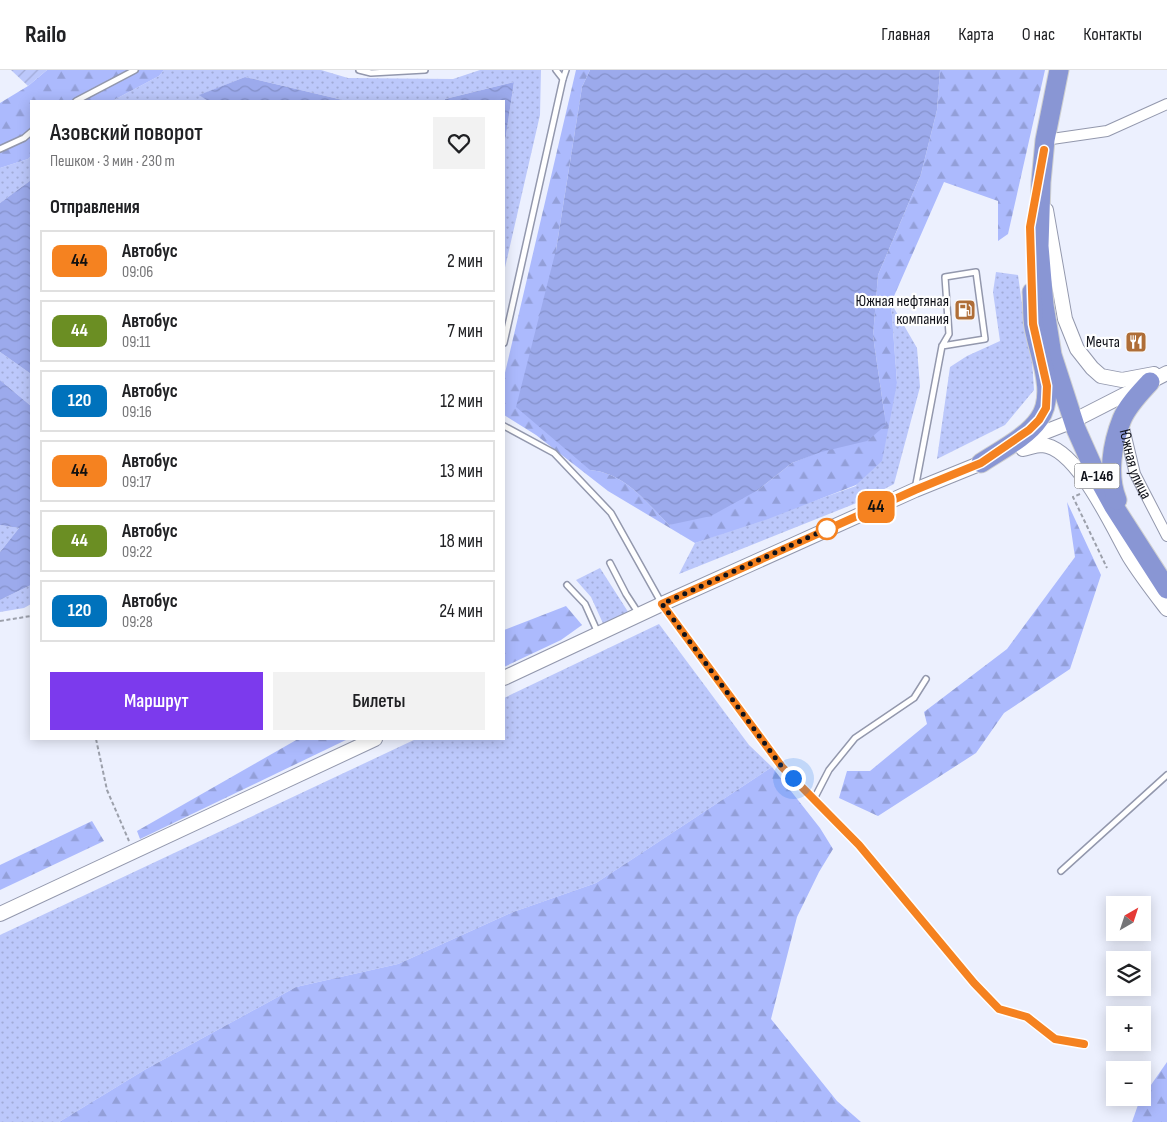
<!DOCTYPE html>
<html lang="ru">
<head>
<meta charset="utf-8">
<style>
  :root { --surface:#fff; --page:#f2f2f2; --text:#202124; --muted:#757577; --line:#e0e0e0; --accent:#7c3aed }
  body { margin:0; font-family:"Sofia Sans Condensed",sans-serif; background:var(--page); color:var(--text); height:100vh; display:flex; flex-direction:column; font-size:19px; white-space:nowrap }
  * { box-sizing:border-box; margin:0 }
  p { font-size:16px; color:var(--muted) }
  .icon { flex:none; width:28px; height:28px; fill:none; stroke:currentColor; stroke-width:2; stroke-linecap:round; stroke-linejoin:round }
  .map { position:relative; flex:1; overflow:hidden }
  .details { position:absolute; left:30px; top:30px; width:475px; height:640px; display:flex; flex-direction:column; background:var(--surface); border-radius:0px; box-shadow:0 2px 12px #0003 }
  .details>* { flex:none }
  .badge { padding:0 10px; border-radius:8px; font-size:18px; line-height:32px }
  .needle { width:32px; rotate:39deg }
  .tools { position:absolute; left:1106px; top:826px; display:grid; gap:10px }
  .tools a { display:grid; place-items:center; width:45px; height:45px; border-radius:0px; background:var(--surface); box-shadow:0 2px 12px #0003; font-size:25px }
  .you { position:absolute; width:25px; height:25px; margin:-12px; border:4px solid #fff; border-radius:50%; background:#1a73e8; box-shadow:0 0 0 8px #1a73e833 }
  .map>.badge { position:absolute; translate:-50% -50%; box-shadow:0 0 0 2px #fff }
  h2 { padding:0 20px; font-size:19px; line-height:45px }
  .round { display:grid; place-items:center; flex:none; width:52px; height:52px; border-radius:0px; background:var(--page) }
  .headline { display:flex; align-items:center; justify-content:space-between; height:85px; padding:0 20px }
  h1 { font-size:24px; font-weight:600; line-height:38px }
  .cta { display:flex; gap:10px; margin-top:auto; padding:10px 20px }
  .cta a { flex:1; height:58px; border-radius:0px; background:var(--accent); color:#fff; font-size:20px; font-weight:600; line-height:58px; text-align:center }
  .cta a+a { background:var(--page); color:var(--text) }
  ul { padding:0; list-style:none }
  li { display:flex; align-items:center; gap:15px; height:62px; margin:0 10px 8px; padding:0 10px; border:2px solid var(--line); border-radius:0px }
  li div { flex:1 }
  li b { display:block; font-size:19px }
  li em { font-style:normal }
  li .badge { min-width:55px; font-weight:700; text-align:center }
  header { display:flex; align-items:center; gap:30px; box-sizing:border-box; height:70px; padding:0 25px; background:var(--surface); border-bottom:1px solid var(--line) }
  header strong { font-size:24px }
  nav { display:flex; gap:28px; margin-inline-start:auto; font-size:18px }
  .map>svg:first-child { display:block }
  .grass { fill:url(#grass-dots) }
  .forest { fill:url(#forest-firs) }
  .garden { fill:url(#garden-furrows) }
  .water { fill:url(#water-waves) }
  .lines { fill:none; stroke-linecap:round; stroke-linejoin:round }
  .lane-casing { stroke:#9398ad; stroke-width:8 }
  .street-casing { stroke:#9398ad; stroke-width:12 }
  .secondary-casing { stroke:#9398ad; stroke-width:16 }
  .highway-casing { stroke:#cfd0d1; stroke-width:21 }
  .path { stroke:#9ca0ab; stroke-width:2; stroke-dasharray:4 2.5; stroke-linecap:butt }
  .lane { stroke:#fff; stroke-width:5 }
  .street { stroke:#fff; stroke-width:10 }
  .secondary { stroke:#fff; stroke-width:14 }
  .highway { stroke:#8996d4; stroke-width:19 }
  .line-casing { stroke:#fff; stroke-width:11 }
  .line { stroke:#f58220; stroke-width:8 }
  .walk { stroke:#10121a; stroke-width:5; stroke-dasharray:0 9 }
  .stop-dot { fill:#fff; stroke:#f58220; stroke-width:2.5 }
  .labels { text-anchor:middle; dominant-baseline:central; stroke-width:4.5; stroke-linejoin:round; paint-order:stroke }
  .shield { fill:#fefefe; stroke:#57595e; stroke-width:1 }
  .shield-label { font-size:15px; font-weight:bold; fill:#10121a }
  .poi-label { font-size:16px; fill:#10121a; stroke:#fefefe; text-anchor:end }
  .street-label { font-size:16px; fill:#10121a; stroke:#fefefe }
</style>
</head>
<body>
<header>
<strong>Railo</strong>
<nav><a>Главная</a><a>Карта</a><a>О нас</a><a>Контакты</a></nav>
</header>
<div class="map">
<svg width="1167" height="1052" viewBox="0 0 1167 1052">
  <defs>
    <pattern id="grass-dots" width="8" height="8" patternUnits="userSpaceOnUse" patternTransform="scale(1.25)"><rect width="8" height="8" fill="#bcc8fb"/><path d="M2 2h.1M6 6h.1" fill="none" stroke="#a1abd7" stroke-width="1.8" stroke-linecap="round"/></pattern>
    <pattern id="forest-firs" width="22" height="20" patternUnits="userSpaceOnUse" patternTransform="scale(1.25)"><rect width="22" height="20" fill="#acbafd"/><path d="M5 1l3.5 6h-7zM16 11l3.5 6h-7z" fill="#939fd8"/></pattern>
    <pattern id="garden-furrows" width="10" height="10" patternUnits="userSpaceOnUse" patternTransform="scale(1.25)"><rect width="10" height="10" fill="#bcc8fb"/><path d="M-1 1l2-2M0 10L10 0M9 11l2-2" fill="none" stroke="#a1abd7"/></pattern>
    <pattern id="water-waves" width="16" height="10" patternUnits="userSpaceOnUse" patternTransform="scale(1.25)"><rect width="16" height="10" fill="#9caaec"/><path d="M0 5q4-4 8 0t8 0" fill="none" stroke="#8591ca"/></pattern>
  </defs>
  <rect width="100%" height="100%" fill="#ecf0fe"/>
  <g class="grass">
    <path d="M164,0H321L348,8L453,9L480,0H541L540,45L504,202V78L514,12L445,29V31H347L245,7L200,25L208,31H112L159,6Z"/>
    <path d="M31,86V110L0,133V98L28,89Z"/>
    <path d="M996,202L1018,205L1025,256L1031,277L1034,320L1005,355L937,389L950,297L967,286L1000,271L993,222Z"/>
    <path d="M891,233L917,278L920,317L894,414L859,432L679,504L695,473L856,416L897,313Z"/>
    <path d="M0,282L31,304V336L0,310Z"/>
    <path d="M0,455L19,458L0,482Z"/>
    <path d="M600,498L632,548L606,560L591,527L576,510Z"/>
    <path d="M31,515V534L24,538L0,542V530Z"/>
    <path d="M659,554L749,675L772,697L596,813L513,842L398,894L296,917L146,999L59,1052H0V865L416,669H504V628Z"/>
  </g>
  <g class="forest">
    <path d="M47,0H164L159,6L112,31H31V86L28,89L0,98V33L28,16Z"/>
    <path d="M576,0H590L582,17L556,180L590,400C625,403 646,432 669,455L758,420L792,393L886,355L873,266L878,205L921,104L937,40L940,0H1045L1008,164L998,171V131L944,112L891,233L897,313L882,391L856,415L768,449L695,473L608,421L536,365L504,345V307Z"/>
    <path d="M1067,432L1101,505L1070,599L1004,643L976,683L878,746L839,728L847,701H870L927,654L924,642L1007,579L1075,487Z"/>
    <path d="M566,536L582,555L561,570L504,597V560Z"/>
    <path d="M298,669H348L140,769L137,761Z"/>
    <path d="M772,697L820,758L833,779L819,802L797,847L771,949L837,1031L861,1052H59L146,999L296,917L398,894L513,842L596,813Z"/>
    <path d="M92,751L104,771L0,820V795Z"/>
    <path d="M1167,992V1052H1132L1139,1032Z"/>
  </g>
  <path class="garden" d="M11,0H47L28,16Z"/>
  <g class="water">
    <path d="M590,0H940L937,40L921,104L878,205L873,266L886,355L867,371L821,382L792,393L758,420L711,446L669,455C646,432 625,403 590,400L516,337L556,180L582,17Z"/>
    <path d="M245,7L347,31H208L199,25Z"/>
    <path d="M514,12L504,78V31H445V29Z"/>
    <path d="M31,110V304L0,282V133Z"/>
    <path d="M0,310L31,336V515L0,530V482L19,458L0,455Z"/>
  </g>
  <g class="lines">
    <g class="lane-casing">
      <g id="lane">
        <path d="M359,0L371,3L425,0"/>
        <path d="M563,9L566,0"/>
        <path d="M76,31L135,0"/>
        <path d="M0,79L24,68L31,62"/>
        <path d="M504,273L563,9L556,0"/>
        <path d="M504,356L554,383L611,443L662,534L782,697L859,775L974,913L999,939L1027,947L1055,969L1084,974"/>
        <path d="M915,419L942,276L949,264L945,207L976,202L985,269L942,276"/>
        <path d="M610,493L626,524L639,544"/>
        <path d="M567,515L585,534L598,563"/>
        <path d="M814,729L829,700L855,668L914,628L926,609"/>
        <path d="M1061,801L1167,705"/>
      </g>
    </g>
    <g class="street-casing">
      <g id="street">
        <path d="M1045,70L1107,61L1167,34"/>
        <path id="s1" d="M1123,354L1135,404L1167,466"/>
      </g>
    </g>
    <g class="secondary-casing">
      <g id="secondary">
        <path d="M1046,140L1065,249L1077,279L1092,298L1101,306L1122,310L1154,304"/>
        <path d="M1019,375L1045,362L1073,351L1167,303"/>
        <path d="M1023,379C1028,378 1036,375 1042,375C1077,377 1113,458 1129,486C1140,504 1154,522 1167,539"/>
        <path d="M504,608L662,534L915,420L989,390"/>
        <path d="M0,844L375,669"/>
      </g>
    </g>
    <g class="highway-casing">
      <g id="highway">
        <path d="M1059,0L1045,70L1041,112L1039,176L1044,235L1052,285L1076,359L1097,406L1113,435L1167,519"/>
        <path d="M981,393C999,381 1027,367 1039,349C1057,324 1039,285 1034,257C1032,246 1033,234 1032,222"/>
        <path d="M1117,430C1107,405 1112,374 1122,349C1128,335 1140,323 1150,312"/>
      </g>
    </g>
    <g class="path">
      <path d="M1080,424L1073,427L1107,498"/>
      <path d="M0,551L31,546"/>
      <path d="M96,669L107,720L129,771"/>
    </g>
    <use href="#lane" class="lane"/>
    <use href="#street" class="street"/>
    <use href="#secondary" class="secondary"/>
    <use href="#highway" class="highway"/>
  </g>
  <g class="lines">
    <g class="line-casing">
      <path id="line" d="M1044,80L1030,157L1033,254L1047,316L1046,338L1039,350L1029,360L981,393L915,420L662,534L782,697L859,775L974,913L999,939L1027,947L1055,969L1084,974"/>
    </g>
    <use href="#line" class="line"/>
    <path class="walk" d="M793,708L782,697L662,534L827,459"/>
  </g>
  <defs>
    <g id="fuel-square" transform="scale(1.125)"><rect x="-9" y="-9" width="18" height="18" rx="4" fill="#af6e38" stroke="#fefefe"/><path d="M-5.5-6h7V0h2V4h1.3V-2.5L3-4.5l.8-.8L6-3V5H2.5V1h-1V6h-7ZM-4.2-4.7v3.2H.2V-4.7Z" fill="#fff"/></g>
    <g id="restaurant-square" transform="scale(1.125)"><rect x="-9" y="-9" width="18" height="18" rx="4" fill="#af6e38" stroke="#fefefe"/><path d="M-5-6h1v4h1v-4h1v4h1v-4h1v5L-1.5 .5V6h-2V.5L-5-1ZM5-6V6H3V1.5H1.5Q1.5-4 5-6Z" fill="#fff"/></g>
  </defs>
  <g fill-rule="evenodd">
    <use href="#fuel-square" x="965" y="240"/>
    <use href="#restaurant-square" x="1136" y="272"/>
  </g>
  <circle class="stop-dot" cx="827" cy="459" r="10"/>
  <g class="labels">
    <rect class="shield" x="1074.5" y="393.5" width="45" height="25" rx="4"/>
    <g class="shield-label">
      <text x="1097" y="406">А-146</text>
    </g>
    <g class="poi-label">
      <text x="949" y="231">Южная нефтяная<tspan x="949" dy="18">компания</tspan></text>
      <text x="1120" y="272">Мечта</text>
    </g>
    <g class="street-label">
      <text stroke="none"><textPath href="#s1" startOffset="42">Южная улица</textPath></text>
    </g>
  </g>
</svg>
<div class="tools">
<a><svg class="needle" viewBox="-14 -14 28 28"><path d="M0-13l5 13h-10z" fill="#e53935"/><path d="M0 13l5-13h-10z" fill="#757577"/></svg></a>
<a><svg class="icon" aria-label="layers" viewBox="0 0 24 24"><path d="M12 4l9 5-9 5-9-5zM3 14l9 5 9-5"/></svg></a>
<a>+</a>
<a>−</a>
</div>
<div class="you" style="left:793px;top:708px"></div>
<b class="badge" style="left:876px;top:437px;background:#f58220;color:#111">44</b>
<section class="details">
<div class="headline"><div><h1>Азовский поворот</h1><p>Пешком · 3 мин · 230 m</p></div><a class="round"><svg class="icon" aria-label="heart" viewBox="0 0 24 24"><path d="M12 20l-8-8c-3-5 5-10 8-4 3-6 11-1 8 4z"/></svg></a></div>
<h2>Отправления</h2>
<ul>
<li><span class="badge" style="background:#f58220;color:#111">44</span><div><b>Автобус</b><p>09:06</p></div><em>2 мин</em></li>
<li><span class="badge" style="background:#6b8e23;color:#fff">44</span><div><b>Автобус</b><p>09:11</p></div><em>7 мин</em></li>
<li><span class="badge" style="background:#0072bc;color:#fff">120</span><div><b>Автобус</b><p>09:16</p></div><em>12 мин</em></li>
<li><span class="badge" style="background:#f58220;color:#111">44</span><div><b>Автобус</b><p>09:17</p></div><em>13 мин</em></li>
<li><span class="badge" style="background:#6b8e23;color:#fff">44</span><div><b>Автобус</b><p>09:22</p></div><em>18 мин</em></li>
<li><span class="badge" style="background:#0072bc;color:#fff">120</span><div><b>Автобус</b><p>09:28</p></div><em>24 мин</em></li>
</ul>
<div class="cta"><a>Маршрут</a><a>Билеты</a></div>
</section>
</div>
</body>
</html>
